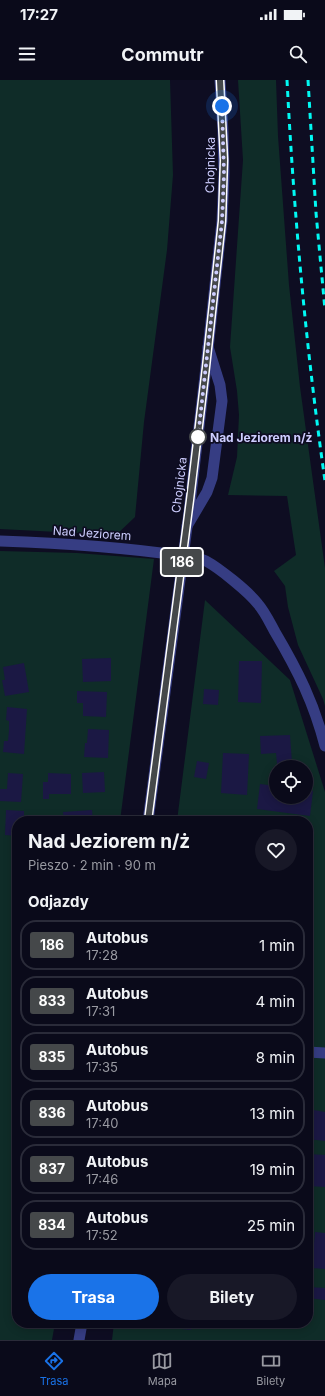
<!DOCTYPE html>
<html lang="pl">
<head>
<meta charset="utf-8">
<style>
  :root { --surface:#0a0a1a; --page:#181827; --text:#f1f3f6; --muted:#999aa2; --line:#2a2b39; --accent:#1a73e8 }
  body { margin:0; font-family:Inter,sans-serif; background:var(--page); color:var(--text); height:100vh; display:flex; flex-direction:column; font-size:15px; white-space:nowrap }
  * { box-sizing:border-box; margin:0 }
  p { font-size:13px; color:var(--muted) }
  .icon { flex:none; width:22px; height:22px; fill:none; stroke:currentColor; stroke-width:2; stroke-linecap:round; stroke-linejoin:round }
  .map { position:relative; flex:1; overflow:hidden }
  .panel { position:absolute; left:12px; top:736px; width:301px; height:512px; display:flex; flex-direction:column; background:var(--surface); border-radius:16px; box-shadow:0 2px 10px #0003,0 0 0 1px var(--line) }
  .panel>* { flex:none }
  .badge { padding:0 8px; border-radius:3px; font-size:14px; line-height:26px }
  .fabs { position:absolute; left:269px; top:680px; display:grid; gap:8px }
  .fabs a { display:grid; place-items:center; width:44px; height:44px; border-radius:50%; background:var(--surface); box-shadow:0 2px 10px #0003,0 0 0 1px var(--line); font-size:20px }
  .you { position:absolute; width:20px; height:20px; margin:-10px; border:3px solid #fff; border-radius:50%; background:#1a73e8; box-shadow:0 0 0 6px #1a73e833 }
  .map>.badge { position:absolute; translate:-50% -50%; box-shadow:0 0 0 2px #fff }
  h2 { padding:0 16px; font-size:15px; line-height:36px }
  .round { display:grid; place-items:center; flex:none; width:42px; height:42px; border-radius:21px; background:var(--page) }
  .headline { display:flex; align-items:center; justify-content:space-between; height:68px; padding:0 16px }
  h1 { font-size:19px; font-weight:700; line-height:30px }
  .primary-button { display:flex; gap:8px; margin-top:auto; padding:8px 16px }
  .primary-button a { flex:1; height:46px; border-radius:24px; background:var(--accent); color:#fff; font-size:16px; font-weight:700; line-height:46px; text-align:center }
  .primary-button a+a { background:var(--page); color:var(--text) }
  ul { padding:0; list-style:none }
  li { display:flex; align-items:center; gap:12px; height:50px; margin:0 8px 6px; padding:0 8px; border:2px solid var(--line); border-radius:16px }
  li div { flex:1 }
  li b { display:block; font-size:15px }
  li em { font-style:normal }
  li .badge { min-width:44px; font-weight:700; text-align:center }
  .status { display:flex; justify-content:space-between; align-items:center; height:28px; padding:0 20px; background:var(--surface); direction:ltr }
  .status svg { height:11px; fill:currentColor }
  header { display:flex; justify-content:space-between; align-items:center; height:52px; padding:0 16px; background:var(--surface); font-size:18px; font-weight:700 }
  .tab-bar { display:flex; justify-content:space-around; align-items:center; height:56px; border-top:1px solid var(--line); background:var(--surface); font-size:11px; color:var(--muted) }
  .tab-bar a { display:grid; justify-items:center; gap:2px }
  .tab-bar .current { color:var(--accent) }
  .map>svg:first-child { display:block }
  .green { fill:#0f2c28; fill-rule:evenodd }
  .building { fill:#1b1844 }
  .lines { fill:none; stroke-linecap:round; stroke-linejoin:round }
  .service { stroke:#363d83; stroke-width:11 }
  .minor { stroke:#363d83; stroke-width:11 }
  .tertiary { stroke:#363d83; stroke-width:11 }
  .rail { stroke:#00f9f3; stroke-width:3; stroke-dasharray:6 5; stroke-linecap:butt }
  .line-casing { stroke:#fff; stroke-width:9 }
  .line { stroke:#45484a; stroke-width:6 }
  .walk { stroke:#ceceff; stroke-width:4; stroke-dasharray:0 7.2 }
  .stop-dot { fill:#fff; stroke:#45484a; stroke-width:2 }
  .labels { text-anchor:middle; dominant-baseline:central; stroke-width:3.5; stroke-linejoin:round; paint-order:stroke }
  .street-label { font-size:12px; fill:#ceceff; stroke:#0e0d22 }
  .stop-label { font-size:12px; font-weight:bold; fill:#ceceff; stroke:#0e0d22; text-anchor:start }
</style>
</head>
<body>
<div class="status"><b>17:27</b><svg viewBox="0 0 49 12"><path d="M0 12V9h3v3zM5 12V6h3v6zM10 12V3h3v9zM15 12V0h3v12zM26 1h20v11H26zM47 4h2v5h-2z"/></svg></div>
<header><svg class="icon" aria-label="menu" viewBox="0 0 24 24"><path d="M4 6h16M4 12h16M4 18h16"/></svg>Commutr<svg class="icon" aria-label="search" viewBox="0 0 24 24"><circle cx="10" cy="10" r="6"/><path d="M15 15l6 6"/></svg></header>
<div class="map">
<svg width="325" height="1260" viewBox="0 0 325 1260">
  <rect width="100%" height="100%" fill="#0e0d22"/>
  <g class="green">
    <path d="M0,0H170L173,95L167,170L144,342L135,437L116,455L0,449Z"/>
    <path d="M238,0H276L278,56L289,205L300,307L325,488V626L323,619L298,565L288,527L285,506L274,491L296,475L287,416L228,415L237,377L239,335L237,311L230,267L243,80Z"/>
    <path d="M0,471L77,473L154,479L120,741H17V1243H55L52,1260H0Z"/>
    <path d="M205,520L290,600L325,712V1260H112L114,1243H308V741H177ZM276,687H306V717H276Z"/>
  </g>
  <g class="building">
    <path d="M111,578V601L83,602L82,579Z"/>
    <path d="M239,581H262L261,623L238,622Z"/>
    <path d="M24,583L29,612L5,616L2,600H5L3,587Z"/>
    <path d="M204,609L219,610L218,625L203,624Z"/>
    <path d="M77,611L107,612L106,637L83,636V623H77Z"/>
    <path d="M7,627L27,629L24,674L3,672L4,661H8L9,650V641L6,640Z"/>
    <path d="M88,649L109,650L108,678L84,677L85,663H87Z"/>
    <path d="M290,655L292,683L277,684L276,673L261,674L260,656Z"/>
    <path d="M223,673L249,674L247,715L221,713Z"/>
    <path d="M197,681L209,683L206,699L194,697Z"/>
    <path d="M104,692L105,712L83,713L82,693Z"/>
    <path d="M8,693L23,694L21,722L0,721V709H7Z"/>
    <path d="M48,693L71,694V714H49V719H43V702H48Z"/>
    <path d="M260,704L276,706V717H306V710L313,711L310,736L257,729Z"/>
    <path d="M6,730L24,731V741H17V756L5,755Z"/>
    <path d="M92,730L93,741H64L63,732Z"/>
    <path d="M308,1029L325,1032V1061L308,1059Z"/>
    <path d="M308,1074L325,1075V1107L308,1106Z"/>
    <path d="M315,1152L325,1153V1189L312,1188Z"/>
    <path d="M308,1207L325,1208V1220L308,1218Z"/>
    <path d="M182,1243H191V1250L182,1249Z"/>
  </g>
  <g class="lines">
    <g class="service">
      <path d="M187,446L207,412L212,398L222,321L220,305L208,267"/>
      <path d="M183,476C191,477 199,478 206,481C219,488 249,512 258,524C265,532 270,543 275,552C298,591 314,623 325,666"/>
      <path d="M308,972L325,973"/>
    </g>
    <path class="minor" d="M0,461C61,463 122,467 183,476"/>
    <g class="tertiary">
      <path d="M148,741L189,432L206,287L222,141L224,94L223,52L220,0"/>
      <path d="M79,1260L82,1243"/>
    </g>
    <g class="rail">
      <path d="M287,0C294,135 306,268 325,401"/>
      <path d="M308,0L316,133L325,230"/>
    </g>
  </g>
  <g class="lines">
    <g class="line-casing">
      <path id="line" d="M148,741L190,420L206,287L222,141L224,80L220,0"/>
    </g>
    <use href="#line" class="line"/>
    <path class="walk" d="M198,357L222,141L224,94L222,26"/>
  </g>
  <circle class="stop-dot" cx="198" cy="357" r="8"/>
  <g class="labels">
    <g class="street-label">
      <text transform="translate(210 85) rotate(-89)">Chojnicka</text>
      <text transform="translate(179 405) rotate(-83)">Chojnicka</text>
      <text transform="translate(92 453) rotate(4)">Nad Jeziorem</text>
    </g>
    <g class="stop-label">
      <text x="210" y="357">Nad Jeziorem n/ż</text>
    </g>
  </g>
</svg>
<div class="fabs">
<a><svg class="icon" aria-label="locate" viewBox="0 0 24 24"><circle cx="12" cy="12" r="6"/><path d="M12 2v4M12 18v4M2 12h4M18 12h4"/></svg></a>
</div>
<div class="you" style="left:222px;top:26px"></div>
<b class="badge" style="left:182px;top:482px;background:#45484a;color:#fff">186</b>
<section class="panel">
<div class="headline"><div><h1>Nad Jeziorem n/ż</h1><p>Pieszo · 2 min · 90 m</p></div><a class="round"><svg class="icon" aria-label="heart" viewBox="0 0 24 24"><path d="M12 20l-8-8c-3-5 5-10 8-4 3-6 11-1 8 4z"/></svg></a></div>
<h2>Odjazdy</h2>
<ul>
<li><span class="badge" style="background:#45484a;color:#fff">186</span><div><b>Autobus</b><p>17:28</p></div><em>1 min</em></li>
<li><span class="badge" style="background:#45484a;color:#fff">833</span><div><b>Autobus</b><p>17:31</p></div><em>4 min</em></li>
<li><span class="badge" style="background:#45484a;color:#fff">835</span><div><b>Autobus</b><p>17:35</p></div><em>8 min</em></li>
<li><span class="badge" style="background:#45484a;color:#fff">836</span><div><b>Autobus</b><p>17:40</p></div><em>13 min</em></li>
<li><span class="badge" style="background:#45484a;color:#fff">837</span><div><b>Autobus</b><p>17:46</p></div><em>19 min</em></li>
<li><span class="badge" style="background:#45484a;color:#fff">834</span><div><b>Autobus</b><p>17:52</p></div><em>25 min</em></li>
</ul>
<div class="primary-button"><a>Trasa</a><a>Bilety</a></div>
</section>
</div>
<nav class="tab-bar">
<a class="current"><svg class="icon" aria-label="directions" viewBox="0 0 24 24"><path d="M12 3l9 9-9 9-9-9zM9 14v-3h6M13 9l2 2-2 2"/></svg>Trasa</a>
<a><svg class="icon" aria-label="map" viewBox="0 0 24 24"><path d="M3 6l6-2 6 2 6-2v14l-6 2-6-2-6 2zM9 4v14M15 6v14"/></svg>Mapa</a>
<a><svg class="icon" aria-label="tickets" viewBox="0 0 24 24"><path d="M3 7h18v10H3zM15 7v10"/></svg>Bilety</a>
</nav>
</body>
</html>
